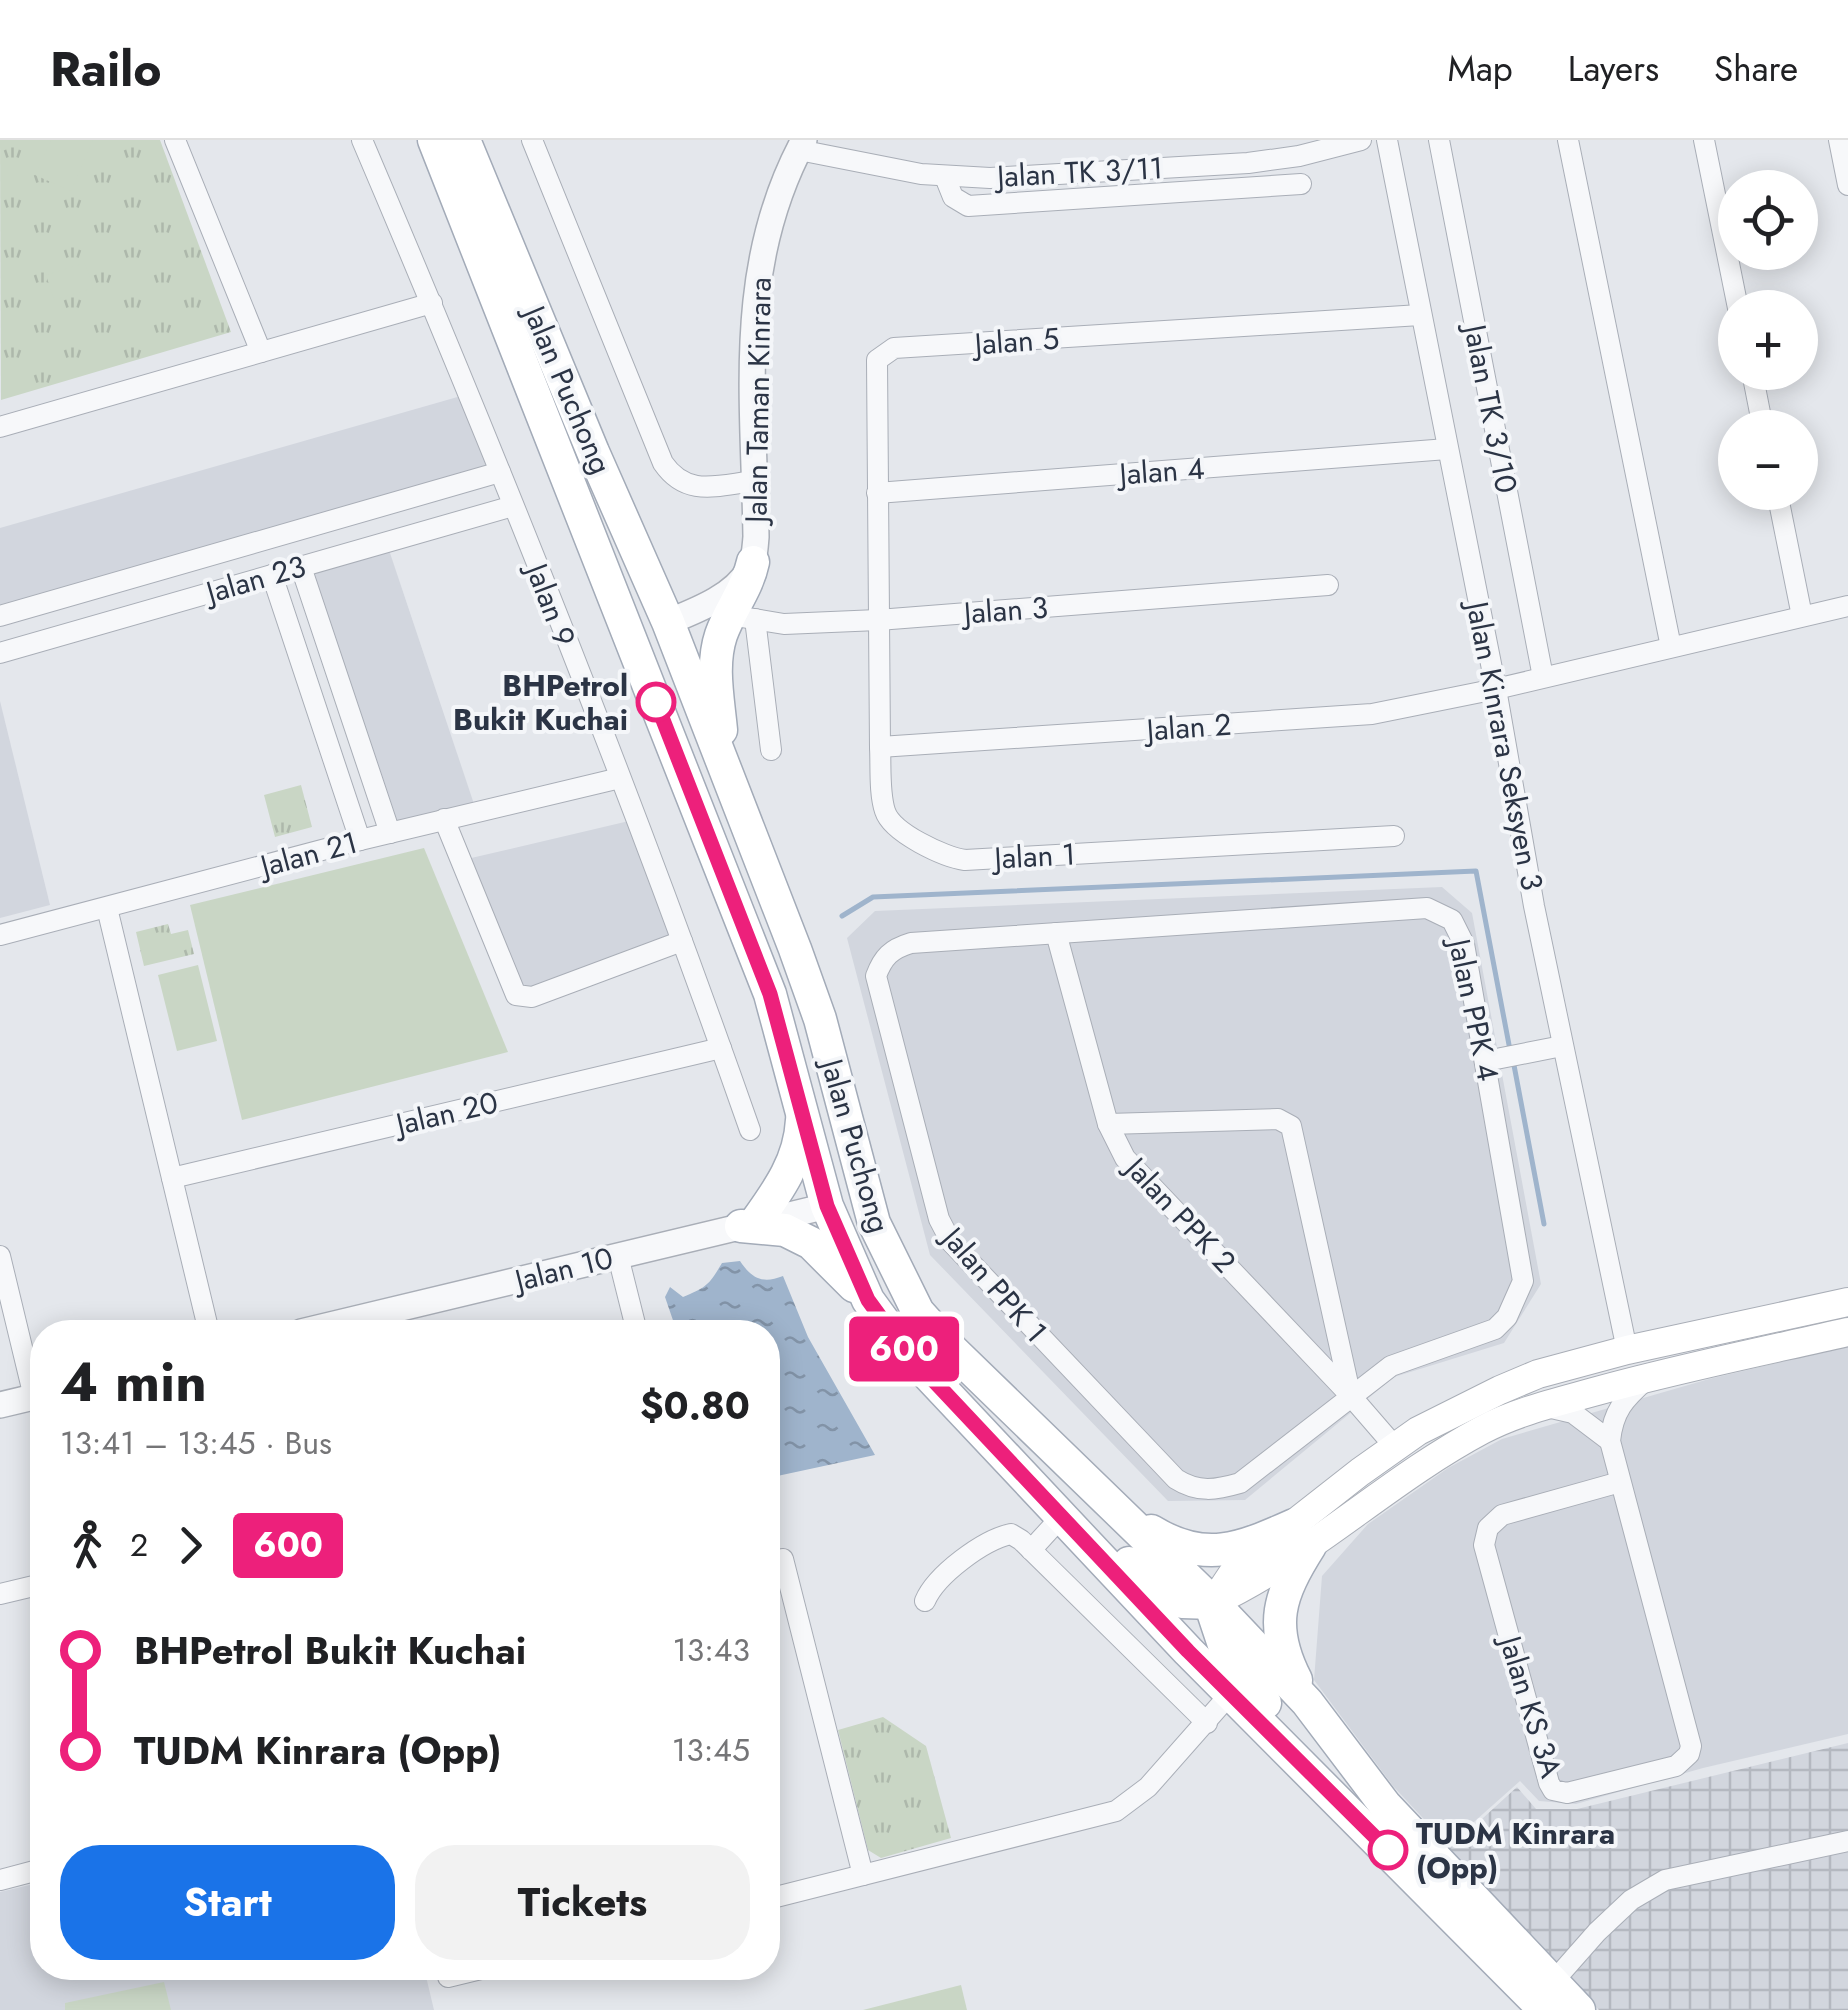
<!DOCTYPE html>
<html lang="en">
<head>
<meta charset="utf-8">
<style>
  :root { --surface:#fff; --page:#f2f2f2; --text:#202124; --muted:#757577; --line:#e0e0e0; --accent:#1a73e8 }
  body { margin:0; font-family:Jost,sans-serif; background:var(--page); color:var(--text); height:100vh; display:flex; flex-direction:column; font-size:38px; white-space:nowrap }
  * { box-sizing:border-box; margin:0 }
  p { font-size:32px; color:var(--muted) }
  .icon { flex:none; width:55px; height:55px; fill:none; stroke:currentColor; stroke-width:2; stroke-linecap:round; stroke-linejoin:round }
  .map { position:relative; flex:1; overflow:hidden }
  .side { position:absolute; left:30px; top:1180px; width:750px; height:660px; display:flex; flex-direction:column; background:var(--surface); border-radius:40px; box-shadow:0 5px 25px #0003 }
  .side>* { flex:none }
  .badge { padding:0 20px; border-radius:8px; font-size:35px; line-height:65px }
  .tools { position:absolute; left:1718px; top:30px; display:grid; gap:20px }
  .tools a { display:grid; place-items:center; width:100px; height:100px; border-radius:50%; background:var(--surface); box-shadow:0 5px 25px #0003; font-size:50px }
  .map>.badge { position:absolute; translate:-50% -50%; box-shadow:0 0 0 5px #fff }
  .legs { display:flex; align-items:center; gap:15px; height:110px; padding:0 30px; font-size:32px }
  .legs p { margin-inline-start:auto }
  .summary { display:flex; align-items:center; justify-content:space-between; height:170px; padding:0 30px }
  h1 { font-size:55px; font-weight:700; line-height:75px }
  .button { display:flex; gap:20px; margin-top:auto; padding:20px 30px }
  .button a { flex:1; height:115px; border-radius:40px; background:var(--accent); color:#fff; font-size:40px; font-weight:700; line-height:115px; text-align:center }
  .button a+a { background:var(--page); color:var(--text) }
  ul { padding:0 30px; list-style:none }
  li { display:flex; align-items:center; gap:35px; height:100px; font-size:38px }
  li i { display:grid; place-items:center; width:15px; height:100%; margin:0 12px; background:currentColor }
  li i::after { content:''; width:25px; height:25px; margin:-12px; border:8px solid; border-radius:50%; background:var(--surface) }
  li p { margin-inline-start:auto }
  li:first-child i { background:linear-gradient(#0000 50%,currentColor 0) }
  li:last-child i { background:linear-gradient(currentColor 50%,#0000 0) }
  header { display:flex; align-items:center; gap:60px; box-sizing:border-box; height:140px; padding:0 50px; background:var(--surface); border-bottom:2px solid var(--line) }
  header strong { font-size:48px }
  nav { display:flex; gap:55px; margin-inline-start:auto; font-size:35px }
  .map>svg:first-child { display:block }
  .built { fill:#d2d6de }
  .industrial { fill:url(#industrial-grid) }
  .park { fill:url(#park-tufts) }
  .pitch { fill:#c9d6c5 }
  .water { fill:url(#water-ripples) }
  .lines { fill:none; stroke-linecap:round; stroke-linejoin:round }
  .stream { stroke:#9fb4cc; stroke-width:5 }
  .minor-casing { stroke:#a9aeb7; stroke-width:22 }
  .tertiary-casing { stroke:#a9aeb7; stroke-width:28 }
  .secondary-casing { stroke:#a9aeb7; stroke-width:30 }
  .primary-casing { stroke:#a3abb8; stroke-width:35 }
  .minor { stroke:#f7f8fa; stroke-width:20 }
  .tertiary { stroke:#f7f8fa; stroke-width:25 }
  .secondary { stroke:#fff; stroke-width:28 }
  .primary { stroke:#fff; stroke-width:32 }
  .line-1-casing { stroke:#fff; stroke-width:22 }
  .line-1 { stroke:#ed207b; stroke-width:15 }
  .stop-1-dot { fill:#fff; stroke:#ed207b; stroke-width:5 }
  .labels { text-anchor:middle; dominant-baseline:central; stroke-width:8; stroke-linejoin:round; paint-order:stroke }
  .street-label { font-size:30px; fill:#2b3445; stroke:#f4f6f9 }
  .stop-label { font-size:30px; font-weight:bold; fill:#2b3445; stroke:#f4f6f9; text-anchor:end }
</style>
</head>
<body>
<header>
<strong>Railo</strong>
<nav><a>Map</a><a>Layers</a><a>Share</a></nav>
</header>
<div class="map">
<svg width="1848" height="1870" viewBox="0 0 1848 1870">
  <defs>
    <pattern id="industrial-grid" width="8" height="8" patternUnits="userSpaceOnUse" patternTransform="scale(2.5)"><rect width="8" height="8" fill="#d2d6de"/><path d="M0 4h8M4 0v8" fill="none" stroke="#b4b8c0"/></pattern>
    <pattern id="park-tufts" width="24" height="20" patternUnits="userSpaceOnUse" patternTransform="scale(2.5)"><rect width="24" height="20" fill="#c9d6c5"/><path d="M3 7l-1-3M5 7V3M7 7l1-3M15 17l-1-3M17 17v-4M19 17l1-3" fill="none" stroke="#adb8ab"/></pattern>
    <pattern id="water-ripples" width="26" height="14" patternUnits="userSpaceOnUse" patternTransform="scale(2.5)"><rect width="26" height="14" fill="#9fb4cc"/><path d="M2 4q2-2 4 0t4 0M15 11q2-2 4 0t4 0" fill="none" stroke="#8293a7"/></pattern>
  </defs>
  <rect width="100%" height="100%" fill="#e4e7ec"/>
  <g class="built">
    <path d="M461,256L490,327L0,469V388Z"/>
    <path d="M389,410L474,664L397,684L312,433Z"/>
    <path d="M0,561L50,765L0,778Z"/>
    <path d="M629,681L672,795L523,850L467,719Z"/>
    <path d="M1442,747L1472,773L1541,1144L1504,1203L1394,1237L1245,1360L1168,1361L930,1115L847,798L875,771Z"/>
    <path d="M1848,1206V1594L1703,1628L1576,1664L1539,1661L1520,1641L1448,1705L1393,1646L1314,1540L1322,1436L1368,1384L1448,1328L1502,1299L1709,1239Z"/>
    <path d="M42,1742V1828H424L434,1870H0V1752Z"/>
  </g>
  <path class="industrial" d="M1848,1603V1870H1599L1449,1709L1517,1647L1536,1669H1577Z"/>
  <g class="park">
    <path d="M0,0H160L231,192L1,260Z"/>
    <path d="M301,645L312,687L275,697L264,655Z"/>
    <path d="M168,784L171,794L188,790L194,814L144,826L136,792Z"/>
    <path d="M883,1577L926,1606L951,1698L881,1718L868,1710L838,1590Z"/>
  </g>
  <g class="pitch">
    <path d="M51,0H93L71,51L35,35Z"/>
    <path d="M85,123L93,148L54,160L46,135Z"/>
    <path d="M424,708L508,912L242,980L190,765Z"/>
    <path d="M198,825L217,901L177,911L158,835Z"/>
    <path d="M164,1842L171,1870H65V1863Z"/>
    <path d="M961,1845L967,1870H863Z"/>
  </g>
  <path class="water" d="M740,1121C752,1139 763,1144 783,1136L808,1197L875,1315L768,1338V1192H677L665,1157L670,1147L683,1157C707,1147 709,1145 722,1123Z"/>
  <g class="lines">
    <g class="stream">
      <path d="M842,776L873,757L1476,731L1510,910"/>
      <path d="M1513,920L1544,1084"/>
    </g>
    <g class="minor-casing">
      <g id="minor">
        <path d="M175,0L261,212"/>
        <path d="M362,0C501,326 633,656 750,990"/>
        <path d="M532,0L663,323C687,358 718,345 755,341"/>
        <path d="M1387,0L1496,549L1534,766L1627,1210"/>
        <path d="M1439,0L1543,537"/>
        <path d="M1568,0L1671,507"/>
        <path d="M1704,0L1738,168"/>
        <path d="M1839,0L1848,45"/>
        <path d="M799,10L921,34L990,38L1248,23L1299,16L1361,0"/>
        <path d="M945,37L953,57L968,66L1301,44"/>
        <path d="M1752,232L1763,288"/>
        <path d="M0,287L432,163"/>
        <path d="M1777,352L1802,476"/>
        <path d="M877,353L1447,309"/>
        <path d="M301,427L390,693"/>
        <path d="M272,435L360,700"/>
        <path d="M723,474L784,484L878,480L1328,445"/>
        <path d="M0,476L500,332"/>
        <path d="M755,479L771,610"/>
        <path d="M0,513L513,366"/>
        <path d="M880,607L1372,574L1496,549L1848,466"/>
        <path d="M444,679L516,855L532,857L682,801"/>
        <path d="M1394,696L965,720C944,717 892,693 885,671C879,653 881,627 880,607L877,220L894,208L1420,175"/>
        <path d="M107,768L209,1192"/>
        <path d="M1427,768L1452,780L1464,804L1523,1141L1507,1177L1495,1189L1391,1226L1240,1343C1216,1350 1198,1353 1176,1339L951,1102L939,1079L876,836C883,817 891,809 911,803Z"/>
        <path d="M1056,793L1108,984L1125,1018L1350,1255L1395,1307"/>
        <path d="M0,795L360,700L620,638"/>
        <path d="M1486,921L1562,906"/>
        <path d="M1108,984L1278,979L1291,986L1350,1253"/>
        <path d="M172,1038L721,908"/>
        <path d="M0,1116L34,1257"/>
        <path d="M618,1116L637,1192"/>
        <path d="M1547,1267L1573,1273L1610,1301"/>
        <path d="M1620,1342L1502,1375L1488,1388L1484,1405L1549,1643L1553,1650L1567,1653L1676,1626L1689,1614L1691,1606L1610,1301C1613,1271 1624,1259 1647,1239"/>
        <path d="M1031,1410L1063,1375"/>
        <path d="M783,1419L863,1735"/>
        <path d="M0,1454L42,1444"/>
        <path d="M925,1461C936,1435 983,1400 1011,1394L1021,1400L1207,1583"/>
        <path d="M0,1740L42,1729"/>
        <path d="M768,1759L1116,1671L1148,1647L1231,1553"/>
        <path d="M448,1837L485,1828"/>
        <path d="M1552,1843L1597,1792L1631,1760L1665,1740L1848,1701"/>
      </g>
    </g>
    <g class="tertiary-casing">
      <g id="tertiary">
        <path d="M668,482C695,471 735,456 749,429C755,419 755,407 756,397C754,258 735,127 804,0"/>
        <path d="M301,1192L827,1066"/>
        <path d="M0,1265L42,1255"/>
      </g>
    </g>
    <g class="secondary-casing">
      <g id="secondary">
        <path d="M1214,1462C1310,1417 1388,1340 1482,1290C1518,1271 1558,1262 1597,1251C1680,1228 1764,1211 1848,1192"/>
        <path d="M1213,1463L1235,1430L1360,1332L1418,1291L1500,1250L1538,1234L1627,1210L1848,1162"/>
      </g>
    </g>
    <g class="primary-casing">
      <g id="primary">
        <path d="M434,0L770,854L827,1066L868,1160L903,1208L1188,1511L1545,1870"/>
        <path d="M464,0L593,312L668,482L795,809L820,879L874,1083L918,1172L952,1210L1213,1463L1307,1562L1385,1665L1579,1870"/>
        <path d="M721,590C718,558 711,525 721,495C730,469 747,450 753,422"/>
        <path d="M755,1083C778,1051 800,1021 802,980"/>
        <path d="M741,1086L785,1090L811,1103L854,1146"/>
        <path d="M1151,1391C1205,1424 1240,1409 1294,1385"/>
        <path d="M1129,1423L1182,1462L1213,1463"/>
        <path d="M1213,1472L1224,1505L1265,1563"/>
        <path d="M1296,1540C1268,1485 1279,1455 1310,1406"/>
      </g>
    </g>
    <use href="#minor" class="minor"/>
    <use href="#tertiary" class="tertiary"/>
    <use href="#secondary" class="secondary"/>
    <use href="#primary" class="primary"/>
  </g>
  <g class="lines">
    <g class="line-1-casing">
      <path id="line-1" d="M656,562L770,854L827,1066L868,1160L903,1208L1188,1511L1388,1710"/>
    </g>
    <use href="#line-1" class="line-1"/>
  </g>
  <g class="stop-1-dot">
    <circle cx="656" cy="562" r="18"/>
    <circle cx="1388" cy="1710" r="18"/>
  </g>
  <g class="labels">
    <g class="street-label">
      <text transform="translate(1080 32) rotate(-3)">Jalan TK 3/11</text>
      <text transform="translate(1017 201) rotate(-4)">Jalan 5</text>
      <text transform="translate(568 250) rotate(67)">Jalan Puchong</text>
      <text transform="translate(758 260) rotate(-89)">Jalan Taman Kinrara</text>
      <text transform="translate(1491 269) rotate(79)">Jalan TK 3/10</text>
      <text transform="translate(1162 331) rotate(-4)">Jalan 4</text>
      <text transform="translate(256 439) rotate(-16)">Jalan 23</text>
      <text transform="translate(551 465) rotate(69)">Jalan 9</text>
      <text transform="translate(1006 470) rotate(-4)">Jalan 3</text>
      <text transform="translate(1189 587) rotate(-4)">Jalan 2</text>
      <text transform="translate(1505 606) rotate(79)">Jalan Kinrara Seksyen 3</text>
      <text transform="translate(309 714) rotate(-15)">Jalan 21</text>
      <text transform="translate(1035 716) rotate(-3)">Jalan 1</text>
      <text transform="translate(1474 870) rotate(78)">Jalan PPK 4</text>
      <text transform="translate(447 973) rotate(-13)">Jalan 20</text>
      <text transform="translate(856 1006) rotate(74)">Jalan Puchong</text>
      <text transform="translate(1181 1075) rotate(47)">Jalan PPK 2</text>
      <text transform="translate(564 1129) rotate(-14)">Jalan 10</text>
      <text transform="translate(995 1145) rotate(49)">Jalan PPK 1</text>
      <text transform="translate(1531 1567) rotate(73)">Jalan KS 3A</text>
    </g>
    <g class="stop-label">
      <text x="628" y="545">BHPetrol<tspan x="628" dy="34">Bukit Kuchai</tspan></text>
      <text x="1416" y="1693" text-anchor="start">TUDM Kinrara<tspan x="1416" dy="34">(Opp)</tspan></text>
    </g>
  </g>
</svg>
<div class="tools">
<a><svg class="icon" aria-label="locate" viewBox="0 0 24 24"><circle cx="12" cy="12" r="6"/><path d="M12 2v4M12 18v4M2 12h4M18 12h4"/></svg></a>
<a>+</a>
<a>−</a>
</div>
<b class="badge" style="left:904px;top:1209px;background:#ed207b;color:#fff">600</b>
<section class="side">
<div class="summary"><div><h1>4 min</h1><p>13:41 – 13:45 · Bus</p></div><b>$0.80</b></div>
<div class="legs"><svg class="icon" aria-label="walk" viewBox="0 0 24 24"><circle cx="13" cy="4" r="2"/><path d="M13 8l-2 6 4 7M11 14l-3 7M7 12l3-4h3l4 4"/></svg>2<svg class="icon" aria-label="forward" viewBox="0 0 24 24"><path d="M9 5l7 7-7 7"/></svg><b class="badge" style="background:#ed207b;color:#fff">600</b></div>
<ul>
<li><i style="color:#ed207b"></i><b>BHPetrol Bukit Kuchai</b><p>13:43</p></li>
<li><i style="color:#ed207b"></i><b>TUDM Kinrara (Opp)</b><p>13:45</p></li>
</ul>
<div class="button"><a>Start</a><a>Tickets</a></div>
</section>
</div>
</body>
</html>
